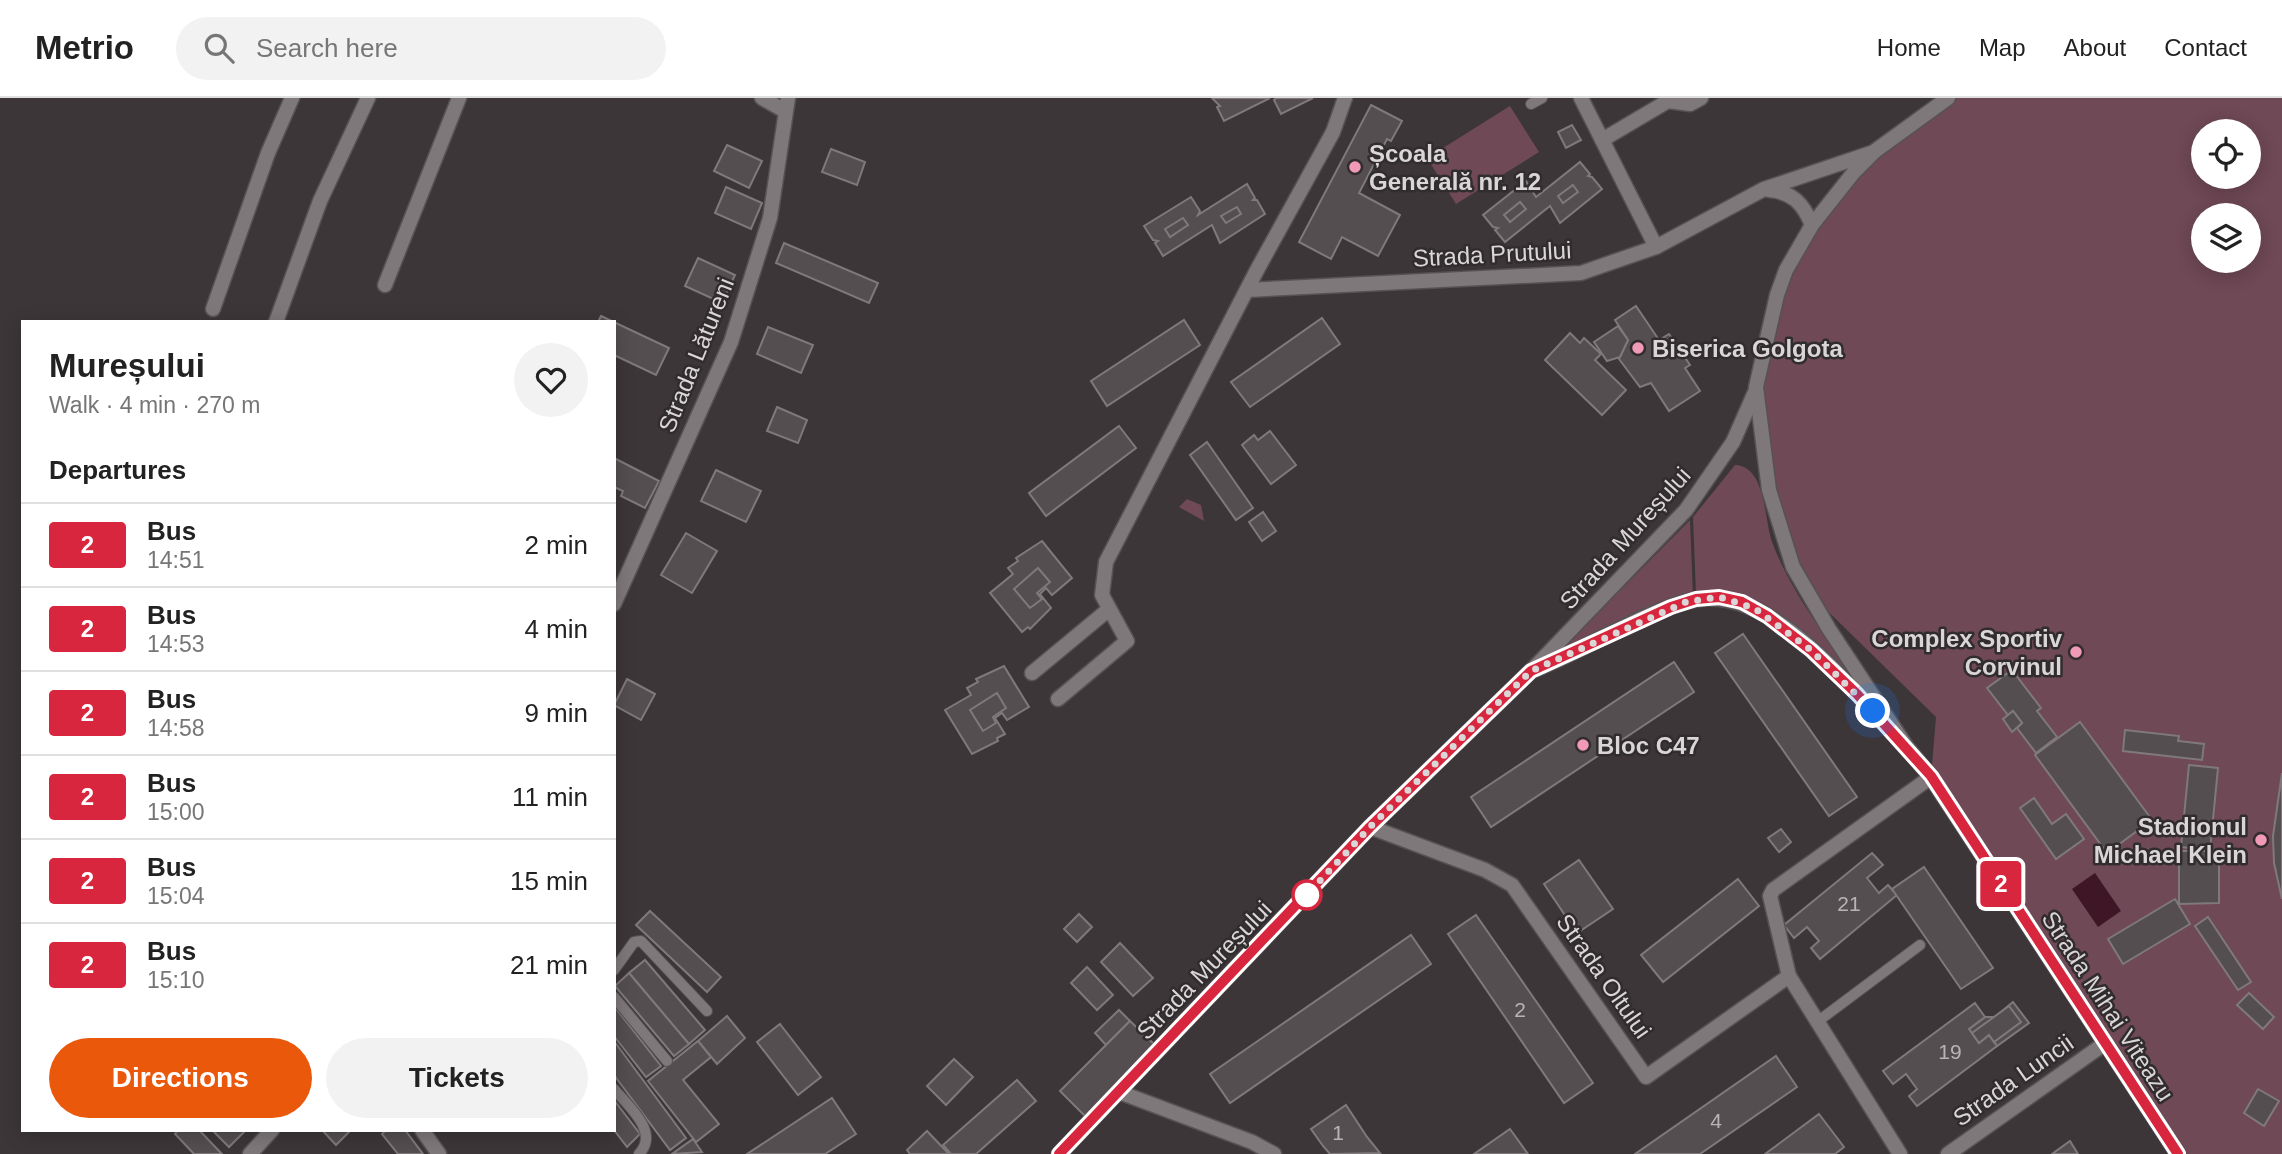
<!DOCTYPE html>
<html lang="en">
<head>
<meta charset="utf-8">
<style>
  :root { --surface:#fff; --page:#f2f2f2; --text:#222; --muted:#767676; --line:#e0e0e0; --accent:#ea580c }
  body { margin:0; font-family:Arial,sans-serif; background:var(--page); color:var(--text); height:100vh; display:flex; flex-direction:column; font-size:26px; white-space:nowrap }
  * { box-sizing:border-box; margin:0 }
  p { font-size:23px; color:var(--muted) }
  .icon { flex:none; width:38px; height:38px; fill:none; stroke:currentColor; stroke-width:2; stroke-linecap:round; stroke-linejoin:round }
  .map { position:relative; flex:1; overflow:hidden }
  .side { position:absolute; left:21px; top:222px; width:595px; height:812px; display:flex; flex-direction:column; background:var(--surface); border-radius:0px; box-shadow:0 4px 18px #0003 }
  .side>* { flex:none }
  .badge { padding:0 14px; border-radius:5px; font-size:24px; line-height:46px }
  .fabs { position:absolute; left:2191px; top:21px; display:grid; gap:14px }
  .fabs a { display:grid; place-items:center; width:70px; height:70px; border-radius:50%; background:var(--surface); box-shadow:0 4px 18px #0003; font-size:35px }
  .you { position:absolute; width:35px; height:35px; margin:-18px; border:5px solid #fff; border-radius:50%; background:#1a73e8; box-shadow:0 0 0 10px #1a73e833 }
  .map>.badge { position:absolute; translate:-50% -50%; box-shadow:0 0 0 4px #fff }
  h2 { padding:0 28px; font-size:26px; line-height:63px }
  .round { display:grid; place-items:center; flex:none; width:74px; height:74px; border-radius:37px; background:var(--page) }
  .overview { display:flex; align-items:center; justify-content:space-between; height:119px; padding:0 28px }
  h1 { font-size:33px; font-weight:700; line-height:52px }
  .button { display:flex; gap:14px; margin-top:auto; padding:14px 28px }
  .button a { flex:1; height:80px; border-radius:42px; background:var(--accent); color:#fff; font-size:28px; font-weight:700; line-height:80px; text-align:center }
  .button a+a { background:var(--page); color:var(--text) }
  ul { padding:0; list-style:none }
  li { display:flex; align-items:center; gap:21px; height:84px; padding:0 28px; border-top:2px solid var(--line) }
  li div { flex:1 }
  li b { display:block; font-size:26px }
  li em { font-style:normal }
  li .badge { min-width:77px; font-weight:700; text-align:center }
  header { display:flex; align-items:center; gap:42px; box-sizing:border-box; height:98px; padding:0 35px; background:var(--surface); border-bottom:2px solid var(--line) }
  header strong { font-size:33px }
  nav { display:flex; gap:38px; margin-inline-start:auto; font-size:24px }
  .search { width:490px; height:63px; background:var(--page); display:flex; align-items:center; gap:18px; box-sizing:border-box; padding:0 24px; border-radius:38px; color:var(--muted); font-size:26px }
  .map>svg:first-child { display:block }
  .green { fill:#6f4955; fill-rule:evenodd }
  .water { fill:#3f1626 }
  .building { fill:#544e50; stroke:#7f797b; stroke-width:2 }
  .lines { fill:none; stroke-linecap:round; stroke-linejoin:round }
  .lane-casing { stroke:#565253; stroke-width:12 }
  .street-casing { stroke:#565253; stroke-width:17 }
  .lane { stroke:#7e787a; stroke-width:10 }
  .street { stroke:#7e787a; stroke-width:14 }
  .line-casing { stroke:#fff; stroke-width:16 }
  .line { stroke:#d7263d; stroke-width:10 }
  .walk { stroke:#dad6d7; stroke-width:7; stroke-dasharray:0 12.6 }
  .poi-dot { fill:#f09ab7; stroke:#312c2e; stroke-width:2.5 }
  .stop-dot { fill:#fff; stroke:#d7263d; stroke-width:3.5 }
  .labels { text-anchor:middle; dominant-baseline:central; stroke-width:5; stroke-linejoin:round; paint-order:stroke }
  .number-label { font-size:21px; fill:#b8b4b5 }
  .poi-label { font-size:24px; font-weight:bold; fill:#dad6d7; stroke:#312c2e; text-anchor:start }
  .street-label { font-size:24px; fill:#dad6d7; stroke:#312c2e }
</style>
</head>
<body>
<header>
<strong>Metrio</strong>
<div class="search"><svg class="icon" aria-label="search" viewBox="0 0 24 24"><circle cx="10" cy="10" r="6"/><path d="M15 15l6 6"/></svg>Search here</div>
<nav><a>Home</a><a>Map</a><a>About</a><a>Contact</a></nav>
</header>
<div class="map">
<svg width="2282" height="1056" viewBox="0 0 2282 1056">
  <rect width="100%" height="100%" fill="#3c3638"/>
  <g class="green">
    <path d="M1948,0H2282V1056H2178L1931,679L1936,619L1804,490L1793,469L1760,335L1763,254L1777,197L1836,96ZM2203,33H2249V79H2203ZM2203,117H2249V163H2203Z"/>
    <path d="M1510,8L1539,54L1456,106L1427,60Z"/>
    <path d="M1735,367C1766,368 1764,421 1772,444C1792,497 1830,544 1862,590C1817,549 1763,479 1696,497L1693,419Z"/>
    <path d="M1187,401L1201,407L1204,423L1179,409Z"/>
    <path d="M1690,422L1693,498L1568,550L1567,546Z"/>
  </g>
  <path class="water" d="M2095,775L2121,813L2098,829L2072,791Z"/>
  <g class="building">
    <path d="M1212,0H1270L1224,23L1217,9L1220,8Z"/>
    <path d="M1276,0H1313L1281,16L1274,2Z"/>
    <path d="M1371,7L1402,23L1391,43L1387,41L1359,95L1400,117L1378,158L1342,139L1331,161L1299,144Z"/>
    <path d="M1572,27L1581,42L1566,50L1558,34Z"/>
    <path d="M727,47L762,63L749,90L714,73Z"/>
    <path d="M831,51L865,64L857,87L822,74Z"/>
    <path d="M1580,64L1590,76L1588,78L1592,79L1602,91L1560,125L1550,108L1505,144L1495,132L1498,130L1493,129L1483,117L1526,83L1536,99Z"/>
    <path d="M1247,86L1255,100L1253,102H1257L1265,116L1220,145L1212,127L1163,158L1155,145L1158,143L1153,142L1144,128L1191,99L1200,113L1198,117Z"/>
    <path d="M1573,87L1578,94L1563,105L1558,98Z"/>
    <path d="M726,89L762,105L751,131L715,115Z"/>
    <path d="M1520,104L1526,111L1510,124L1504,117Z"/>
    <path d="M1237,109L1241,116L1226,125L1221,118Z"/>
    <path d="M1183,120L1188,127L1170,139L1165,131Z"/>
    <path d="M784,145L878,185L869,205L776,165Z"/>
    <path d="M698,160L735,177L722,205L685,188Z"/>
    <path d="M1636,208L1659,242L1669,236L1690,267L1685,270L1700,293L1669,313L1651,285L1640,289L1619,261L1628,242L1615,222Z"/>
    <path d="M601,218L669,250L656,277L614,257V224H598Z"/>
    <path d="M1322,220L1340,246L1250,309L1231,284Z"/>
    <path d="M1184,222L1200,247L1107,308L1091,283Z"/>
    <path d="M1618,228L1628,242L1620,259L1607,263L1594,244Z"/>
    <path d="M768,229L813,247L801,275L757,256Z"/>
    <path d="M1570,235L1580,245L1584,240L1601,256L1595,262L1626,292L1602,317L1545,262Z"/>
    <path d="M777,309L807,322L798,345L767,333Z"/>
    <path d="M1119,328L1136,350L1046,418L1029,395Z"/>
    <path d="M1270,333L1296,367L1271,386L1242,347L1254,337L1258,342Z"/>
    <path d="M1207,344L1253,410L1236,422L1190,357Z"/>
    <path d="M614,360L659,383L645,410L621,398L623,393L614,389Z"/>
    <path d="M716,372L761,393L746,424L701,403Z"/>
    <path d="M1263,414L1276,433L1262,443L1249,424Z"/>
    <path d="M686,435L717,453L692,495L661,477Z"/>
    <path d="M1042,443L1072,480L1052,497L1046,490L1040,496L1051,510L1030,531L1028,529L1022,534L990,495L1013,476L1008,470L1018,463L1016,460Z"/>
    <path d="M1038,470L1050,484L1037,495L1042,501L1030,510L1014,491Z"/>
    <path d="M1743,536L1857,699L1829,718L1715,555Z"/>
    <path d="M1674,564L1694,594L1491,729L1471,699Z"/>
    <path d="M1004,568L1029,609L1007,622L1002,615L995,620L1005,636L997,640L998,643L972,656L945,612L971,597L967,590L978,584L976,581Z"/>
    <path d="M2012,572L2041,610L2037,613L2057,639L2036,655L2017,630L2022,625L2013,613L2008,617L1987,590Z"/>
    <path d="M627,581L655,596L641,622L614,607Z"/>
    <path d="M997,595L1006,610L993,619L996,625L983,633L970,612Z"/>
    <path d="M2013,613L2022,625L2012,634L2003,621Z"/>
    <path d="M2080,624L2152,722L2107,755L2035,657Z"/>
    <path d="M2125,632L2179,638L2178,643L2204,646L2202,662L2123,653Z"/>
    <path d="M2189,667L2218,670L2210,752L2181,749Z"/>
    <path d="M2282,675V801L2274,765L2273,738Z"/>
    <path d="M2034,700L2052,726L2066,716L2084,741L2056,761L2020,710Z"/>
    <path d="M1781,731L1791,744L1779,754L1768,740Z"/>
    <path d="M2179,753H2209V758H2219V805L2179,806Z"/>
    <path d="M1872,755L1883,767L1867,780L1879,795L1888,787L1897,797L1820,861L1811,850L1819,843L1807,829L1794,840L1784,827Z"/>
    <path d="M1579,762L1613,811L1577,835L1544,786Z"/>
    <path d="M1924,769L1993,870L1961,891L1892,791Z"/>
    <path d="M1738,781L1759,808L1663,884L1641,857Z"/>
    <path d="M2175,801L2190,826L2123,866L2108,841Z"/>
    <path d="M650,813L721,879L707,894L636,827Z"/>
    <path d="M1079,816L1092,829L1077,844L1064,831Z"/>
    <path d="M1476,817L1593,985L1564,1005L1448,836Z"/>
    <path d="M2208,819L2251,884L2238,892L2195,828Z"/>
    <path d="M1411,837L1431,866L1230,1005L1210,976Z"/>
    <path d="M1120,845L1153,880L1133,898L1101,864Z"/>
    <path d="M645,862L705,932L689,946L629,875Z"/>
    <path d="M1087,869L1113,897L1097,912L1071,885Z"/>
    <path d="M629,875L689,946L674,958L615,888Z"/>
    <path d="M2249,895L2274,919L2263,931L2237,907Z"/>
    <path d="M2013,904L2029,925L1997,948L1989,937L1979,945L1969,931L1985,919H1995Z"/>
    <path d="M1975,905L1985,919L1969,931L1979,945L1989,937L1997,948L1917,1008L1909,998L1917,991L1906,976L1893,986L1883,973Z"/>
    <path d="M614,908L661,968L646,979L614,938Z"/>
    <path d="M2009,908L2021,924L1994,944L1989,937L1979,945L1972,935Z"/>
    <path d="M1119,912L1130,923L1106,947L1095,935Z"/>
    <path d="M727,918L745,940L717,966L698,943Z"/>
    <path d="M1130,923L1157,949L1087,1020L1060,993Z"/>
    <path d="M780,926L821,979L798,997L757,944Z"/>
    <path d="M614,943L686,1040L670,1052L614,977Z"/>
    <path d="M698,943L711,959L683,982L719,1026L696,1044L648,983Z"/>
    <path d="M1776,958L1797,989L1700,1056H1635Z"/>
    <path d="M954,961L973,979L946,1007L927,988Z"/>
    <path d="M1017,982L1036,1003L976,1056H951L943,1047Z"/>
    <path d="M2258,991L2279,1003L2264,1028L2244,1015Z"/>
    <path d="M832,1000L856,1036L825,1056H747Z"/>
    <path d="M614,1002L640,1036L627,1049L614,1032Z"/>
    <path d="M1346,1007L1367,1039L1380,1055L1330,1056L1323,1048L1311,1031Z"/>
    <path d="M1819,1016L1844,1049L1835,1056H1765Z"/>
    <path d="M1510,1031L1528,1056H1474Z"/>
    <path d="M178,1032H199L222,1056H194L175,1036Z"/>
    <path d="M212,1032H246L229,1049Z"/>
    <path d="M322,1032H351L336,1047Z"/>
    <path d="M386,1032H405L423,1056H398L382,1036Z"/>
    <path d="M927,1033L949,1056H910L907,1052Z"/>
    <path d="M693,1041L702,1054L672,1056Z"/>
    <path d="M2070,1043L2078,1056H2052Z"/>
  </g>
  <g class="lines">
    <g class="lane-casing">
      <g id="lane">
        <path d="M1531,6L1542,0"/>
        <path d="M614,872L634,844L641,843L707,913"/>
        <path d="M614,899L667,963"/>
        <path d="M1817,924L1920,847"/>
        <path d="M614,991C629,1009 660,1034 639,1056"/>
      </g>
    </g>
    <g class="street-casing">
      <g id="street">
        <path d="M762,0L785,13"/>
        <path d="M1581,0L1656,149"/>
        <path d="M1948,0L1875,53L1854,74L1812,127L1786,172L1777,197L1756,289L1769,392L1793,469L1829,531L1906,648L1931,679L2178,1056"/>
        <path d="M1602,42L1668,3L1690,6L1701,0"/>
        <path d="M1769,92C1792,94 1803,105 1812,127"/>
        <path d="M385,187L459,0"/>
        <path d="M1247,192L1581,175L1656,149L1764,91L1871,55"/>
        <path d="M213,211L268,55L292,0"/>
        <path d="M276,224L320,103L368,0"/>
        <path d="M614,506L731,244L770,120L788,0"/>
        <path d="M1536,571C1584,552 1640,516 1688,503C1761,483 1835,572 1880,620"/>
        <path d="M1032,575L1108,512"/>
        <path d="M1058,601L1127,543L1102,497L1106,464L1257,172L1333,34L1345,0"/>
        <path d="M1370,729L1485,772L1512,787L1646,979L1789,878"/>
        <path d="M1119,994L1252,1044L1274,1056"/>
        <path d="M422,1032L439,1056"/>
        <path d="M250,1056L272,1032"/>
        <path d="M1059,1056L1370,729L1531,573L1686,412L1733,344L1755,294"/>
        <path d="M1900,1056L1789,878L1770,798L1773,792L1931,679"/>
        <path d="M1948,1056L2104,946"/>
      </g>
    </g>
    <use href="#lane" class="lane"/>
    <use href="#street" class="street"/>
  </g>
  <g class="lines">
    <g class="line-casing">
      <path id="line" d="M1059,1056L1370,729L1531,573L1671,509L1696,501L1719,499L1742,504L1767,518L1811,552L1857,596L1931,678L2178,1056"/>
    </g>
    <use href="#line" class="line"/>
    <path class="walk" d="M1307,797L1305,799L1370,729L1531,573L1686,504L1719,499L1754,510L1811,552L1873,613"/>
  </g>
  <g class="poi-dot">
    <circle cx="1355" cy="69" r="7"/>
    <circle cx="1638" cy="250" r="7"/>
    <circle cx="2076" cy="554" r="7"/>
    <circle cx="1583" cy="647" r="7"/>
    <circle cx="2261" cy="742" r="7"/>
  </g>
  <circle class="stop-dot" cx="1307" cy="797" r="14"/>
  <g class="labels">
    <g class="number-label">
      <text x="1849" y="805">21</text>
      <text x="1520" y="911">2</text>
      <text x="1950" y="953">19</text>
      <text x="1716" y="1022">4</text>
      <text x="1338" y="1034">1</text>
    </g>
    <g class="poi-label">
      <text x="1369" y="55">Școala<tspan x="1369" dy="28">Generală nr. 12</tspan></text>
      <text x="1652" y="250">Biserica Golgota</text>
      <text x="2062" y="540" text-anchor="end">Complex Sportiv<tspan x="2062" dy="28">Corvinul</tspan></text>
      <text x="1597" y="647">Bloc C47</text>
      <text x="2247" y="728" text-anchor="end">Stadionul<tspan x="2247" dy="28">Michael Klein</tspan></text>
    </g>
    <g class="street-label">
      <text transform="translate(1492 156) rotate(-3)">Strada Prutului</text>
      <text transform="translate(696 257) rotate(-68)">Strada Lătureni</text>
      <text transform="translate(1625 440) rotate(-48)">Strada Mureșului</text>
      <text transform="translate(1204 872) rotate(-46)">Strada Mureșului</text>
      <text transform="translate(1604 878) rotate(55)">Strada Oltului</text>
      <text transform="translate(2108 908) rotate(57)">Strada Mihai Viteazu</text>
      <text transform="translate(2013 982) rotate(-35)">Strada Luncii</text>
    </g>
  </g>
</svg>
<div class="fabs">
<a><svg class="icon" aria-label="locate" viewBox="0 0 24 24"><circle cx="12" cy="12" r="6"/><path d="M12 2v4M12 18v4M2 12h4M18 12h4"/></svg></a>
<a><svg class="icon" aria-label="layers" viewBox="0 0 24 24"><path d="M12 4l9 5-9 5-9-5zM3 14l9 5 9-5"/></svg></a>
</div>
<div class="you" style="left:1873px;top:613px"></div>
<b class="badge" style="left:2001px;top:786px;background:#d7263d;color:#fff">2</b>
<section class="side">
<div class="overview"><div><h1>Mureșului</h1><p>Walk · 4 min · 270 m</p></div><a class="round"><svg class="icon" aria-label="heart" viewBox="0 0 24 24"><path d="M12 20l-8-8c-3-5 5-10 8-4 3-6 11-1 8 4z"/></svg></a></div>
<h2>Departures</h2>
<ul>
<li><span class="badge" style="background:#d7263d;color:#fff">2</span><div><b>Bus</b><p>14:51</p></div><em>2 min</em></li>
<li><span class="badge" style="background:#d7263d;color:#fff">2</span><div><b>Bus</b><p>14:53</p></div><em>4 min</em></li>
<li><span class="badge" style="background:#d7263d;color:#fff">2</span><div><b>Bus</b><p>14:58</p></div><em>9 min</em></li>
<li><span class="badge" style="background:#d7263d;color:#fff">2</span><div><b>Bus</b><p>15:00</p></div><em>11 min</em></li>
<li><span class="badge" style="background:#d7263d;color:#fff">2</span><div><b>Bus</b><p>15:04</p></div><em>15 min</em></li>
<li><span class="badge" style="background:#d7263d;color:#fff">2</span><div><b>Bus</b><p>15:10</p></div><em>21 min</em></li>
</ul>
<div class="button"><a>Directions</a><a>Tickets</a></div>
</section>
</div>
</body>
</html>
